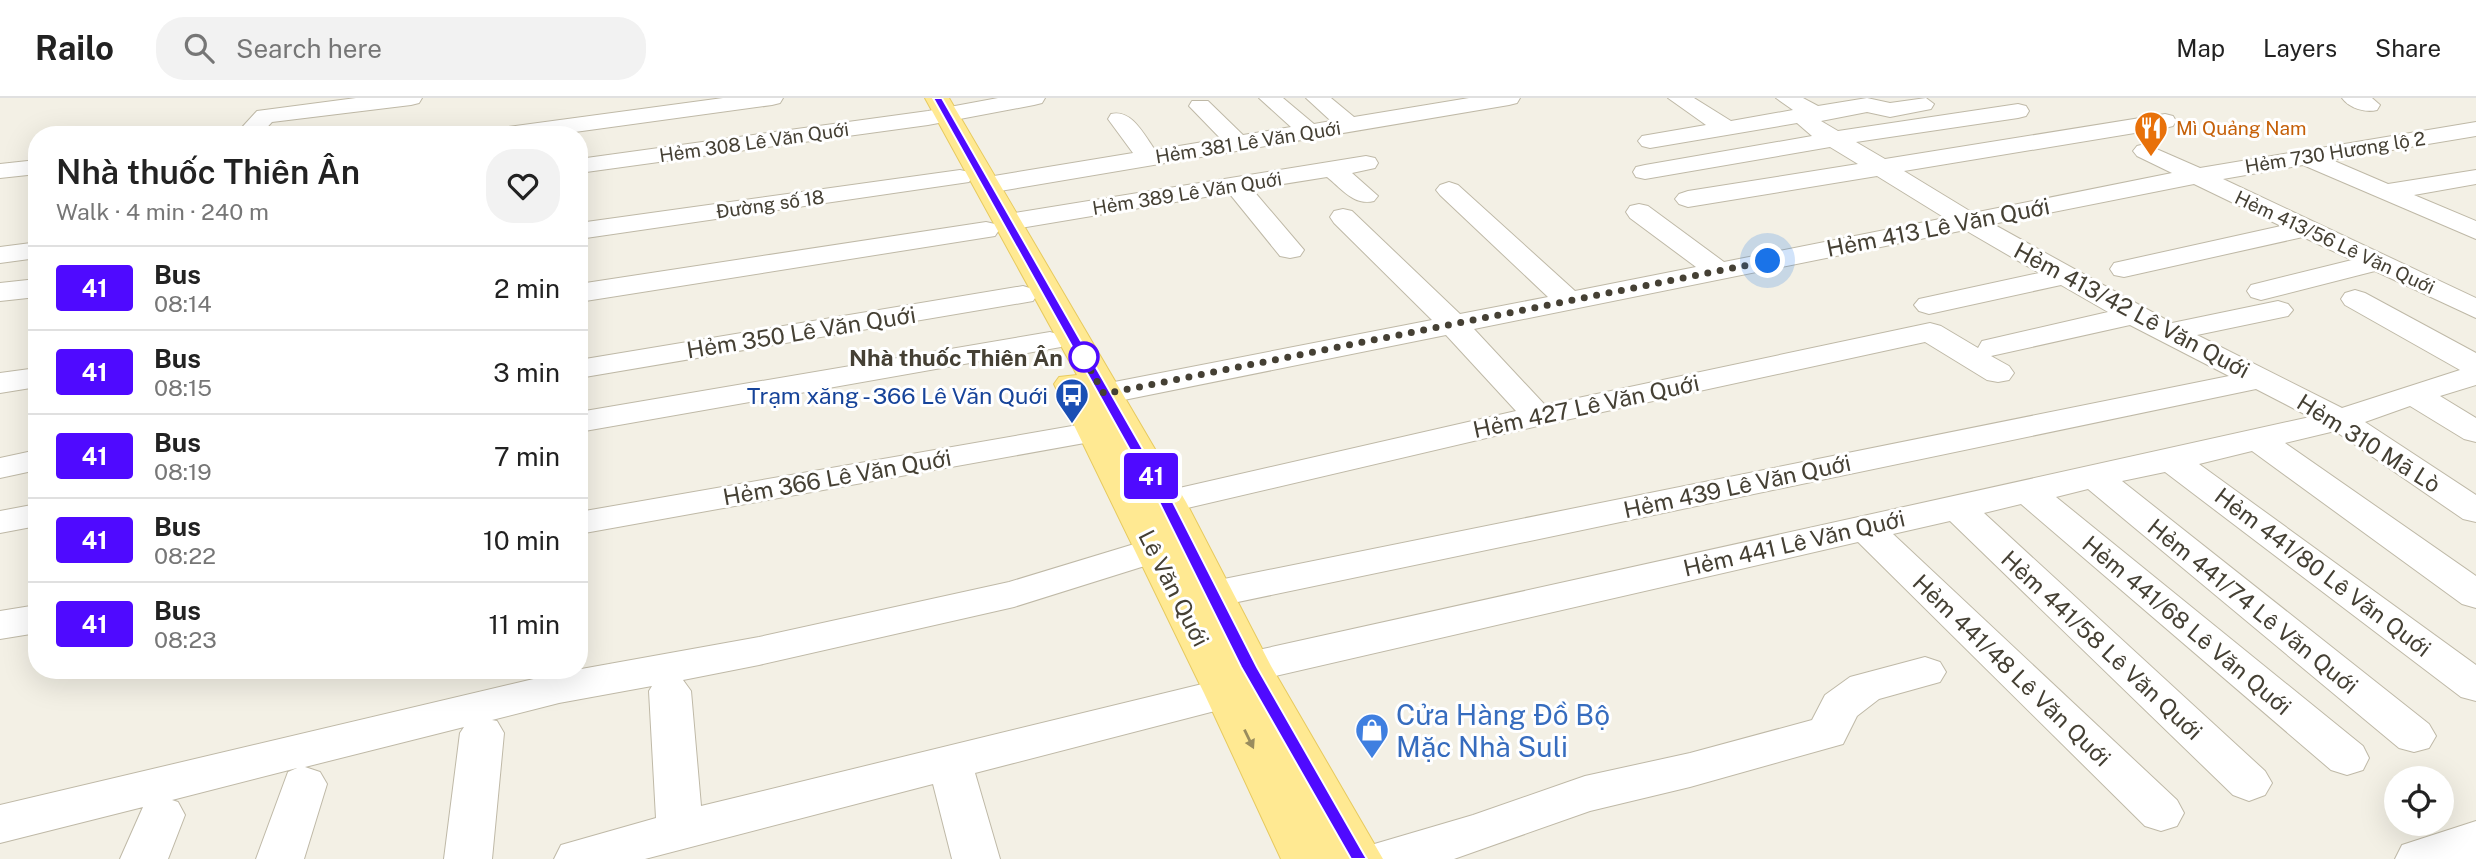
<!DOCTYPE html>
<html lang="en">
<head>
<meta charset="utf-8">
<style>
  :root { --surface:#fff; --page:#f2f2f2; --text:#222; --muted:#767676; --line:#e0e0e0 }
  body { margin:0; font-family:"Public Sans",sans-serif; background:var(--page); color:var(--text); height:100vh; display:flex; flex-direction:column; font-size:26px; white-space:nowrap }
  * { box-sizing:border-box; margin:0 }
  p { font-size:23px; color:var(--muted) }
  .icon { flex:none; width:38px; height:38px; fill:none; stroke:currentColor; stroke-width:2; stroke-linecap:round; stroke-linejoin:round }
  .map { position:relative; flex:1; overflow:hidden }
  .details { position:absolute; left:28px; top:28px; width:560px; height:553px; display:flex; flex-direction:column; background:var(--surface); border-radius:28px; box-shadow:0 7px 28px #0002 }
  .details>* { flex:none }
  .badge { padding:0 14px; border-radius:5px; font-size:24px; line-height:46px }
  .fabs { position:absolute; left:2384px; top:668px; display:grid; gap:14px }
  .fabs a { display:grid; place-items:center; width:70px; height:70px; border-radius:50%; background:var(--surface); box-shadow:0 7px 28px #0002; font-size:35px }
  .you { position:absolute; width:35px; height:35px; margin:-18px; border:5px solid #fff; border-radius:50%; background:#1a73e8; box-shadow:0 0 0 10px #1a73e833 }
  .map>.badge { position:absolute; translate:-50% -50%; box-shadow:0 0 0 4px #fff }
  .round { display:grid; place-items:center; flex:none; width:74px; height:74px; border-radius:28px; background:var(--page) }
  .summary { display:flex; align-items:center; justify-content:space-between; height:119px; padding:0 28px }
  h1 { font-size:33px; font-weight:600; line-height:52px }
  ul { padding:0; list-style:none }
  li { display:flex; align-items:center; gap:21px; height:84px; padding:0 28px; border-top:2px solid var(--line) }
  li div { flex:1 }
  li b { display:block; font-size:26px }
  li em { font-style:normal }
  li .badge { min-width:77px; font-weight:700; text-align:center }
  header { display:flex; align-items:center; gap:42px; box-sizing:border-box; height:98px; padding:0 35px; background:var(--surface); border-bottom:2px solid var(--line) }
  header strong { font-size:33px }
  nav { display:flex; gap:38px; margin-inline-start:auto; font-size:24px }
  .search { width:490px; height:63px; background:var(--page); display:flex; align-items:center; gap:18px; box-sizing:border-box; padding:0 24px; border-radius:28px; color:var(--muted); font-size:26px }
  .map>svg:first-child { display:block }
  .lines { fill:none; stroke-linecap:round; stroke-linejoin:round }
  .minor-casing { stroke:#bfb9a7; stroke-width:2 }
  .major-casing { stroke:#e7ca5f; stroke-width:2 }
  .minor { fill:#fff; fill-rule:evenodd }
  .major { fill:#ffe992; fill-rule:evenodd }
  .oneway { fill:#998c5e }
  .line { fill:#4f0aff; stroke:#fff; stroke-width:2 }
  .walk { stroke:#454034; stroke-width:7; stroke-dasharray:0 12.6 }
  .stop-dot { fill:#fff; stroke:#4f0aff; stroke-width:3.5 }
  .labels { text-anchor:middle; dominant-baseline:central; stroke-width:6; stroke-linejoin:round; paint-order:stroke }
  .far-food-label { font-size:19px; fill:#c56008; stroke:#fff; text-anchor:start }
  .far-street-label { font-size:19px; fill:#454034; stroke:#fff }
  .street-label { font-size:23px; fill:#454034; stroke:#fff }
  .stop-label { font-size:23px; font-weight:bold; fill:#454034; stroke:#fff; text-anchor:end }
  .transit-label { font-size:23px; fill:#164399; stroke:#fff; text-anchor:end }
  .near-shop-label { font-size:28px; fill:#366cbe; stroke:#fff; text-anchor:start }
</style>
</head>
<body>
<header>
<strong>Railo</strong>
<div class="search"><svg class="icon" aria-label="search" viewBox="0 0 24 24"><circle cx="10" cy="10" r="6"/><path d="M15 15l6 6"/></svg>Search here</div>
<nav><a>Map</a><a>Layers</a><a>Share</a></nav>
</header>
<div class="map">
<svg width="2476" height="761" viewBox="0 0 2476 761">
  <rect width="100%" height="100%" fill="#f3f0e5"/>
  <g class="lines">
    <g class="minor-casing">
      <g id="minor">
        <path d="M356,0H422L419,5L411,7L272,24L260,37H235L257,13Z"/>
        <path d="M723,0H783L780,5L772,7L553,37H488L492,32L500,30Z"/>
        <path d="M998,0H1045L1042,5L1034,7L928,27L579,75V61L928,13Z"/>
        <path d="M1259,0H1283L1314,26L1331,23L1306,0H1331L1354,19L1469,0H1520L1517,5L1509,7L988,95L979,92L975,87L979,82L988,79L1133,55L1108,21L1111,16C1132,11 1144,37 1155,52L1221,41L1189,8L1192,3H1208L1243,37L1291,29Z"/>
        <path d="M1668,0H1694L1731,23L1793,12L1776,0H1803L1818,8L1867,0L1890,5L1926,0L1934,6L1931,11L1890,19L1867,14L1821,23L1838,33L2018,6L2026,8L2029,13L2026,18L2018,20L1856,44L1885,61L2165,16L2173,18L2176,23L2173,28L2165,30L1904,73L1973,115L2172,75L2137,58L2133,53L2137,48L2145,46L2200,70L2476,24V38L2332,62L2388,86L2476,72V86L2414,97L2476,123V141L2303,67L2223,81L2476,200V220L2375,173L2261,202L2251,199L2247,193L2251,187L2352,162L2303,139L2124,179L2114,177L2110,171L2114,165L2281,128L2194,86L1993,126L2172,225L2278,203L2288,206L2293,212L2288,218L2197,237L2342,310L2460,272L2345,207L2341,201L2345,195L2355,192L2365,195L2476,255V287L2440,298L2476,320V344L2464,341L2410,308L2365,324L2476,397V424L2463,421L2335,333L2285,345L2476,478V510L2462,506L2252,353L2199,366L2476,567V603L2461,599L2165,374L2122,383L2429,626L2436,638L2429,650L2414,654L2399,650L2088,391L2056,399L2363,648L2369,660L2363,672L2347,677L2331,672L2021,406L1984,415L2265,673L2272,685L2265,697L2249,703L2233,697L1950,423L1893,436L2177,702L2184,715L2177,728L2161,733L2145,728L1858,444L1249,584L1234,579L1228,569L1234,559L1249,554L2310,319L2256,291L1214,509L1200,505L1195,496L1200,487L1214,483L2229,278L2130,227L1991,258L2009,268L2014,275L2009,282L1998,284L1987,282L1925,244L1538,328L1166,415L1153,412L1148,404L1153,396L1516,313L1446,237L1104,306L1093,303L1088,296L1093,289L1104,286L1432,222L1334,125L1330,119L1334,113L1343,111L1352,113L1460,216L1548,199L1440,97L1436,92L1440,87L1449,84L1458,87L1575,193L1696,169L1630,120L1626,114L1630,108L1639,106L1648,108L1724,164L1945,120L1877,78L1688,109L1679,106L1675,101L1679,96L1688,93L1858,66L1830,49L1645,81L1636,79L1633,74L1636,69L1645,67L1812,38L1797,25L1650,50L1642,48L1638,43L1642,38L1706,27ZM1965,132L2039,175L1919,201L1914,207L1919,213L1929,216L2061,187L2108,214L1982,243L1978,250L1941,228L1930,225L1545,307L1474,231Z"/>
        <path d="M2342,0H2372L2380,7L2377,12C2365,15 2349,10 2342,0Z"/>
        <path d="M1366,58L1375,60L1378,65L1375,70L1352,75L1378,98L1374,103C1354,108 1342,91 1327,79L1252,91L1304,152L1300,158L1290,160L1280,158L1229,95L1008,132L999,130L995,124L999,118L1008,116Z"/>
        <path d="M37,62V76L0,80V66Z"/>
        <path d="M960,72L969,74L972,79L969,84L579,141V125Z"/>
        <path d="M986,124L995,126L999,132L995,138L579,204V186Z"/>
        <path d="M31,145L37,146V160L0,165V149Z"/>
        <path d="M37,181V199L0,203V185Z"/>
        <path d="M1023,188L1033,191L1037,197L1033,203L579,280V262Z"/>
        <path d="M1050,234L1061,237L1065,243L1061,249L579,334V314Z"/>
        <path d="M37,270V289L0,295V275Z"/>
        <path d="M1095,324L1107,327L1112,334L1107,341L579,436V414Z"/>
        <path d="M37,352V372L0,380V360Z"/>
        <path d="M37,406V428L0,435V413Z"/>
        <path d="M1154,440L1167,443L1173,452L1167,461L1014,509L759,567L683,582L691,593L701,708L1227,580L1242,584L1248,595L1242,606L975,675L1000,761H952L933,686L645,761H554L561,747L656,720L649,593L652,588L559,605L492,622L497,623L504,635L492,761H444L460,635L464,629L305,669L320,674L327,686L304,761H256L288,674L297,670L172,702L178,704L185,717L168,761H120L143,709L0,745V707L559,575L759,539L1009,484Z"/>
        <path d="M37,507V535L0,541V513Z"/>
        <path d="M1925,559L1940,564L1946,574L1940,584L1879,601L1857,618L1843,646L1690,689L1590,713L1454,761H1364L1371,747L1473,717L1585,678L1690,655L1812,622L1825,597L1850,579Z"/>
        <path d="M2476,723V761H2395L2402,747Z"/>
      </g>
    </g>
    <g class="major-casing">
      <path id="major" d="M925,0H949L1186,404L1271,568L1383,761H1281L1204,595L1054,286L1059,279L1077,277Z"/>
    </g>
    <use href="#minor" class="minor"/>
    <use href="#major" class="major"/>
  </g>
  <defs><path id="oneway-solid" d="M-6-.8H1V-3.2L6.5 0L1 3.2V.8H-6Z" transform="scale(1.75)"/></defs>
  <use class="oneway" href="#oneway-solid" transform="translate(1249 641) rotate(64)"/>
  <path class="line" d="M933,0H942L1173,404L1257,569L1364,756L1367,761H1351L1241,569L1159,404Z"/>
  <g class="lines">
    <path class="walk" d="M1084,259L1081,255L1104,296L1768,163"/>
  </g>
  <defs>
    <g id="restaurant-pin" transform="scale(1.75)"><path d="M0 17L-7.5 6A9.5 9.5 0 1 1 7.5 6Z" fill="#e8710a" stroke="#fff"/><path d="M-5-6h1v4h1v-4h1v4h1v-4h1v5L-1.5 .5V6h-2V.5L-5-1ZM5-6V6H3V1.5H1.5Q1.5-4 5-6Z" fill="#fff"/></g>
    <g id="bus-pin" transform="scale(1.75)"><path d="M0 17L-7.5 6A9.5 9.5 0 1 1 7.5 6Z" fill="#1a4fb4" stroke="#fff"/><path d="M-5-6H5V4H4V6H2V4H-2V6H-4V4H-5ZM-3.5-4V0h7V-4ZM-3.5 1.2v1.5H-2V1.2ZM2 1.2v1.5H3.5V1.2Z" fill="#fff"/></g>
    <g id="shop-pin" transform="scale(1.75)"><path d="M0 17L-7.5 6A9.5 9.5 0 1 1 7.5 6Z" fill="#3f7fe0" stroke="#fff"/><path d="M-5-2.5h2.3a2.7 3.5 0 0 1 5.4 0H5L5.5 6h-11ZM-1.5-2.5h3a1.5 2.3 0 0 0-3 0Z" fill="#fff"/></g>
  </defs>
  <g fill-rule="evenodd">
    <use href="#restaurant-pin" x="2151" y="30"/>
    <use href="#bus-pin" x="1072" y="297"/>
    <use href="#shop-pin" x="1372" y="632"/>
  </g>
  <circle class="stop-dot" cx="1084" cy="259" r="14"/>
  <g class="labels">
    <g class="far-food-label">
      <text x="2176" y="30">Mì Quảng Nam</text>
    </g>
    <g class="far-street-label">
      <text transform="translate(754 44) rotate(-8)">Hẻm 308 Lê Văn Quới</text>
      <text transform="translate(1248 44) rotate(-9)">Hẻm 381 Lê Văn Quới</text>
      <text transform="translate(2335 54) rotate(-9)">Hẻm 730 Hương lộ 2</text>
      <text transform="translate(1187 95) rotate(-9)">Hẻm 389 Lê Văn Quới</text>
      <text transform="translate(770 106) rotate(-8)">Đường số 18</text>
      <text transform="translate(2335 144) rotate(25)">Hẻm 413/56 Lê Văn Quới</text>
    </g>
    <g class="street-label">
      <text transform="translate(1938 129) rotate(-11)">Hẻm 413 Lê Văn Quới</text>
      <text transform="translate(2132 212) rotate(28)">Hẻm 413/42 Lê Văn Quới</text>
      <text transform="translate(801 234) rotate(-9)">Hẻm 350 Lê Văn Quới</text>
      <text transform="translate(1586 308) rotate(-12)">Hẻm 427 Lê Văn Quới</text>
      <text transform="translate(2369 345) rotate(32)">Hẻm 310 Mã Lò</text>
      <text transform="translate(837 379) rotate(-10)">Hẻm 366 Lê Văn Quới</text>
      <text transform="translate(1737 388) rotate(-12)">Hẻm 439 Lê Văn Quới</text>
      <text transform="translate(1794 445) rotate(-13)">Hẻm 441 Lê Văn Quới</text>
      <text transform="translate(2323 474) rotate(37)">Hẻm 441/80 Lê Văn Quới</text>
      <text transform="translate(1174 490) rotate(63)">Lê Văn Quới</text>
      <text transform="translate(2253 508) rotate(39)">Hẻm 441/74 Lê Văn Quới</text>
      <text transform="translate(2187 527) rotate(40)">Hẻm 441/68 Lê Văn Quới</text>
      <text transform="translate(2102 547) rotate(43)">Hẻm 441/58 Lê Văn Quới</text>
      <text transform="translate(2012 572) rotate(44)">Hẻm 441/48 Lê Văn Quới</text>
    </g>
    <g class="stop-label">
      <text x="1063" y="259">Nhà thuốc Thiên Ân</text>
    </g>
    <g class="transit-label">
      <text x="1048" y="297">Trạm xăng - 366 Lê Văn Quới</text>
    </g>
    <g class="near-shop-label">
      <text x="1396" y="616">Cửa Hàng Đồ Bộ<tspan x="1396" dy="32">Mặc Nhà Suli</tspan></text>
    </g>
  </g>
</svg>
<div class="fabs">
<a><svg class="icon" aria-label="locate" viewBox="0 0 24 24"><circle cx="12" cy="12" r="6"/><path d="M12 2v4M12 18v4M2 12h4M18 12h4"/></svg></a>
</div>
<div class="you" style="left:1768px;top:163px"></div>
<b class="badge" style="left:1151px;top:378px;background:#4f0aff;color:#fff">41</b>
<section class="details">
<div class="summary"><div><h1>Nhà thuốc Thiên Ân</h1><p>Walk · 4 min · 240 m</p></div><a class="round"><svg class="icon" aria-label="heart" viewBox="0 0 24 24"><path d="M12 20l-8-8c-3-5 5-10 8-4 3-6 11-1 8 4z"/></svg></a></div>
<ul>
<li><span class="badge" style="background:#4f0aff;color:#fff">41</span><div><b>Bus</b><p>08:14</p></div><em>2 min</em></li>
<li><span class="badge" style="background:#4f0aff;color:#fff">41</span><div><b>Bus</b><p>08:15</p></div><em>3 min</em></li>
<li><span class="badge" style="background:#4f0aff;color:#fff">41</span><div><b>Bus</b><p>08:19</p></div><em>7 min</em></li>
<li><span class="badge" style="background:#4f0aff;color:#fff">41</span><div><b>Bus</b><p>08:22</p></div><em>10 min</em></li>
<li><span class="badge" style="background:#4f0aff;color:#fff">41</span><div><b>Bus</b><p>08:23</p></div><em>11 min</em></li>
</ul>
</section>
</div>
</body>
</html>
